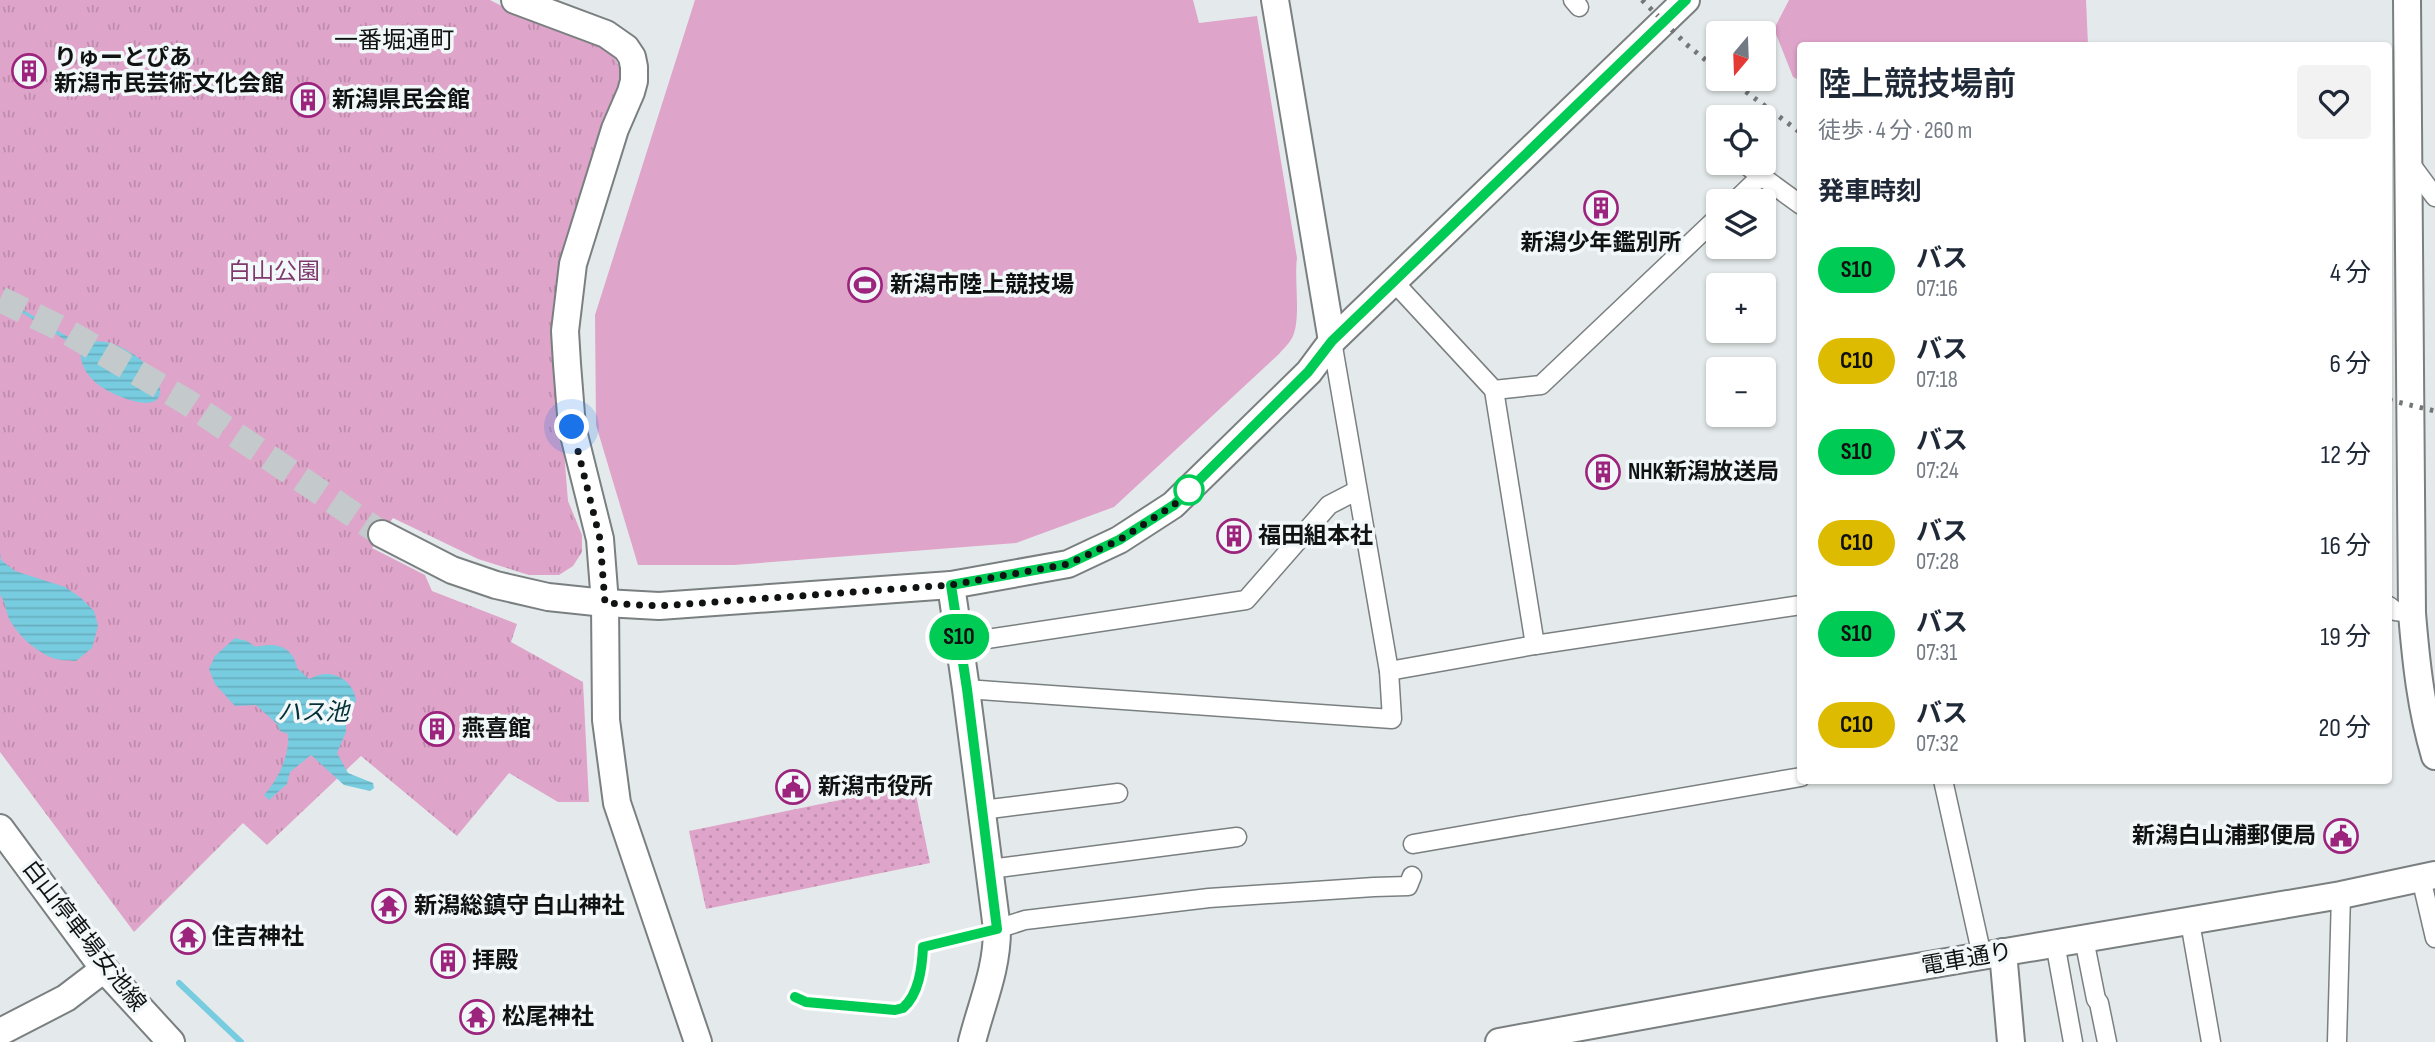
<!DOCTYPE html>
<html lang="ja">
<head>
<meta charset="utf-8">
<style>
  :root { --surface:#fff; --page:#f2f2f3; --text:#1f2937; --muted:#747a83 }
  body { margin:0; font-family:"Sofia Sans Condensed","Noto Sans JP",sans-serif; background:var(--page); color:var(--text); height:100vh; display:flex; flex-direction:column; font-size:26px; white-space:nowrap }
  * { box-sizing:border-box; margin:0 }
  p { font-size:23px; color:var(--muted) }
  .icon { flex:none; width:38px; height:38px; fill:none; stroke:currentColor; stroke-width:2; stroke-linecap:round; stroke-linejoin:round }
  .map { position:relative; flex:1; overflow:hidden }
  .sheet { position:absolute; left:1797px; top:42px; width:595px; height:742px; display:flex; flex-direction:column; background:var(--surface); border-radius:7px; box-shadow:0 2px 5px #0004 }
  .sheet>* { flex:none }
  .badge { padding:0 14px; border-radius:23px; font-size:24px; line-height:46px }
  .needle { width:46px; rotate:199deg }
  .controls { position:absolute; left:1706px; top:21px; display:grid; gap:14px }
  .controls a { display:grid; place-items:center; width:70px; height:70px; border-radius:7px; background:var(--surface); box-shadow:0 2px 5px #0004; font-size:35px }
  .you { position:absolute; width:35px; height:35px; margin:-18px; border:5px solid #fff; border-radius:50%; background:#1a73e8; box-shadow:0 0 0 10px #1a73e833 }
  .map>.badge { position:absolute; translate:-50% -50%; box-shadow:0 0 0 4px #fff }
  h2 { padding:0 21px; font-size:26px; line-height:63px }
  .round { display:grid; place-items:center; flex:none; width:74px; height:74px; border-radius:7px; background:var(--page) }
  .headline { display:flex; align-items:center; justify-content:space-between; height:119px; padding:0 21px }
  h1 { font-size:33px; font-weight:600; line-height:52px }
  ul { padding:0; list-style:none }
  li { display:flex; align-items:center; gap:21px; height:91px; padding:0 21px }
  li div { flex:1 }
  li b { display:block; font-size:26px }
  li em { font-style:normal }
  li .badge { min-width:77px; font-weight:700; text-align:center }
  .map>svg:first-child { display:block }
  .grass { fill:url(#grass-dots) }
  .park { fill:url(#park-tufts) }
  .pitch { fill:#dea4c9 }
  .water { fill:url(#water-rules) }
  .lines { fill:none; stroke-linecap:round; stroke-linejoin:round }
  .stream { stroke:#78cce0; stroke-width:6 }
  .secondary-tunnel { stroke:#c4cacb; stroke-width:26; stroke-dasharray:26 13; stroke-linecap:butt }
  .street-casing { stroke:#7a7f80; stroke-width:21 }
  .secondary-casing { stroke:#7a7f80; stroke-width:30 }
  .street { stroke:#fff; stroke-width:18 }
  .secondary { stroke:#fff; stroke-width:26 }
  .rail { stroke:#737777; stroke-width:5; stroke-dasharray:3.5 7; stroke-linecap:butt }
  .line-casing { stroke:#fff; stroke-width:16 }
  .line { stroke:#0c5; stroke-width:10 }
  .walk { stroke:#111313; stroke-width:7; stroke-dasharray:0 12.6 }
  .stop-dot { fill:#fff; stroke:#0c5; stroke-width:3.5 }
  .labels { text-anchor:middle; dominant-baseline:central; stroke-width:7; stroke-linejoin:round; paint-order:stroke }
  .poi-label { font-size:23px; font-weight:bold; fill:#111313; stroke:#f2f7f9; text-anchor:start }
  .park-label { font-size:23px; fill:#80396b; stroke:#f2f7f9 }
  .street-label { font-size:23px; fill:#111313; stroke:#f2f7f9 }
  .neighbourhood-label { font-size:24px; fill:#111313; stroke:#f2f7f9 }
  .water-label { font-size:24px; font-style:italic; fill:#053038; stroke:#f2f7f9 }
</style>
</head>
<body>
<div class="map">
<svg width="2435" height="1042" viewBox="0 0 2435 1042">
  <defs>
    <pattern id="grass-dots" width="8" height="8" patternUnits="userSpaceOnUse" patternTransform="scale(1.75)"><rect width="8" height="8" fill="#dea4c9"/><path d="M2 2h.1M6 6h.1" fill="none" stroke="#bd8cac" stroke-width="1.8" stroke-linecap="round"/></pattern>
    <pattern id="park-tufts" width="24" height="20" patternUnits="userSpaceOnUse" patternTransform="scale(1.75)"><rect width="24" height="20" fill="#dea4c9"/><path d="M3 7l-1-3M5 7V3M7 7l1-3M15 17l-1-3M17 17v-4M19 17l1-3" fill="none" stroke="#bd8cac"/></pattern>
    <pattern id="water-rules" width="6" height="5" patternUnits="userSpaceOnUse" patternTransform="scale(1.75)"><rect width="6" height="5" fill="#78cce0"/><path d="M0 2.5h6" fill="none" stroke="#67aebf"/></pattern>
  </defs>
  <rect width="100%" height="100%" fill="#e4eaeb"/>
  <path class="grass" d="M914,785L930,863L706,909L689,831Z"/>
  <path class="park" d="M0,0H490L523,17L583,35L612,52L619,67L620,82L598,137L564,249L554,329L568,501L582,535V552L573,566L559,575H529L478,559L393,518L372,548L425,575L432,591L517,624L511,642L583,682L589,802H558L509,773L457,836L361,756L267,845L243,823L134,932L0,752Z"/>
  <g class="pitch">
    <path d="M695,0H1193L1199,23L1257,16L1297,258C1294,281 1301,317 1293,336C1290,343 1283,349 1279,354L1114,507L1016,543L734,565H638L596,425L595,315Z"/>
    <path d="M1789,0H2086L2088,45L1801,46V81L1793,77L1774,29Z"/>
  </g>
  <g class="water">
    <path d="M0,299L25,311L83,346C86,345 89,343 93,342C113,337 154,363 159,384C168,420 112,395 100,386C88,377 79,365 81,350L24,314L0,303Z"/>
    <path d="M0,552L1,560L15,571L65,587L81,598L94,611L98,626L92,648L76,661C69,660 60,661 53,658C36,652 15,633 8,616C5,608 5,601 0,595Z"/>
    <path d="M235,638L247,641L256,647C275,642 293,646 297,668L309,679C313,677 320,674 325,674C341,673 355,686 356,701L346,714V732L337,753L348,773L373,783L374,788L370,791L344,785L311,755L290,772L287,784L269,800L264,795C278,780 290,755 288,734L280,731L277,724L256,705L235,706L215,684L209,669L215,656Z"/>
  </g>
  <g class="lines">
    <path class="stream" d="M179,983L241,1042"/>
    <path class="secondary-tunnel" d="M0,299L66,331L187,402L382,534"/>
    <g class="street-casing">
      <g id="street">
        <path d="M1573,0L1579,7"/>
        <path d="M2410,163L2435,197"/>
        <path d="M1746,165L1801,205"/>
        <path d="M1735,201L1760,177"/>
        <path d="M1394,282L1494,390L1541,385L1718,217"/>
        <path d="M1332,341L1389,671L1535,645L1801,605"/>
        <path d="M1494,390L1535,645"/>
        <path d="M2389,606L2395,611L2412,613"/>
        <path d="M960,643L1246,600L1329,505L1356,491"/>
        <path d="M966,689L1392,719L1389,671"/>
        <path d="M1943,780L1982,956"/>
        <path d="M982,810L1118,793"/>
        <path d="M1413,844L1801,777"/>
        <path d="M990,869L1237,837"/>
        <path d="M2421,878L2435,938"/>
        <path d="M2190,922L2211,1042"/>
        <path d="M997,929L1025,920L1209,898L1374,887L1408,886L1412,876"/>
        <path d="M2084,939L2096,999L2099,1003L2107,1042"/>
        <path d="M2055,943L2073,1042"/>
        <path d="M2337,1042L2341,895"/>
      </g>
    </g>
    <g class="secondary-casing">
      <g id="secondary">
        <path d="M515,0L606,34L626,48L632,57L634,67V81L631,92L615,129L573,264L565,331L567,364L572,427L600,539L605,603L606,720L617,803L698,1042"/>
        <path d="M1275,0L1332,341"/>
        <path d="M2407,0L2412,613C2416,662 2421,709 2435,756"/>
        <path d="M382,534L452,570L496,585L548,597L605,603L659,606L951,585L1068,564L1119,540L1173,505L1309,372L1332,341L1686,0"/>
        <path d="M951,585L966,689L997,929C997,971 982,1002 972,1042"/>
        <path d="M0,828L104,969L171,1042"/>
        <path d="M2003,952L2011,1042"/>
        <path d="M0,1032L66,998L104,969"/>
        <path d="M1499,1042L1817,984L2341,895L2435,875"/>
      </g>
    </g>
    <use href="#street" class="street"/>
    <use href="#secondary" class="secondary"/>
    <g class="rail">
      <path d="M1642,0L1686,44L1718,70"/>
      <path d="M1729,79L1801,133"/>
      <path d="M2389,400L2435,411"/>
    </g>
  </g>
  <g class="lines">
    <g class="line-casing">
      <path id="line" d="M795,997L806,1002L895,1010L903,1008C919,994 922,968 923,947L997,929L967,689L951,585L1068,564L1119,540L1174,505L1308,372L1332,341L1686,0"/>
    </g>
    <use href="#line" class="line"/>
    <path class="walk" d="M572,427L600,539L605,603L659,606L951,585L1068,564L1119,540L1174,505L1193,486L1189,490"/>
  </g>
  <defs>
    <g id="building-ring" transform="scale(1.75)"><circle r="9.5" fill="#f2f7f9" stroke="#9c247d" stroke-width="1.5"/><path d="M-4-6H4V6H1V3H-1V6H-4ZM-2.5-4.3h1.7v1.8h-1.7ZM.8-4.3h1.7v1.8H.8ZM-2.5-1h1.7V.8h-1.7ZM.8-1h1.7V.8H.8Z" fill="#9c247d"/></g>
    <g id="stadium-ring" transform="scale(1.75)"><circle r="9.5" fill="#f2f7f9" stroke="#9c247d" stroke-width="1.5"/><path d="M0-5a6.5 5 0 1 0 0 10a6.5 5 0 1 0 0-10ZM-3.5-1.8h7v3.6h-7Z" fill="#9c247d"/></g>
    <g id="civic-ring" transform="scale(1.75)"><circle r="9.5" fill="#f2f7f9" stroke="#9c247d" stroke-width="1.5"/><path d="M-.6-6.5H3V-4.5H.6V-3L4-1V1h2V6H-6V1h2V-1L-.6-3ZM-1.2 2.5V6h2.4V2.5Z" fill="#9c247d"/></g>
    <g id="temple-ring" transform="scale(1.75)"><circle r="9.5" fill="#f2f7f9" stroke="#9c247d" stroke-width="1.5"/><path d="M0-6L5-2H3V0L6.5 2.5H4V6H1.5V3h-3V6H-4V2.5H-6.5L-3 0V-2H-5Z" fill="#9c247d"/></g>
  </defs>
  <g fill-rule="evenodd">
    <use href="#building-ring" x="29" y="71"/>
    <use href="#building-ring" x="308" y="100"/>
    <use href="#building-ring" x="1601" y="208"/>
    <use href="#stadium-ring" x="865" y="285"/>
    <use href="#building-ring" x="1603" y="472"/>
    <use href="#building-ring" x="1234" y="536"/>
    <use href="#building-ring" x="437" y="729"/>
    <use href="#civic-ring" x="793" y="787"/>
    <use href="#civic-ring" x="2341" y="836"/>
    <use href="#temple-ring" x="389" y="906"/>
    <use href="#temple-ring" x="188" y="937"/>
    <use href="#building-ring" x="448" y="961"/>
    <use href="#temple-ring" x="477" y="1017"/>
  </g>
  <circle class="stop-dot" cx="1189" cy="490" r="14"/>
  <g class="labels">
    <g class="poi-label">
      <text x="54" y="58">りゅーとぴあ<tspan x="54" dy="26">新潟市民芸術文化会館</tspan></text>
      <text x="332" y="100">新潟県民会館</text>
      <text x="1601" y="243" text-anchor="middle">新潟少年鑑別所</text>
      <text x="890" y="285">新潟市陸上競技場</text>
      <text x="1628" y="472">NHK新潟放送局</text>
      <text x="1258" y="536">福田組本社</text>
      <text x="462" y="729">燕喜館</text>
      <text x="818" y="787">新潟市役所</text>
      <text x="2316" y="836" text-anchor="end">新潟白山浦郵便局</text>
      <text x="414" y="906">新潟総鎮守 白山神社</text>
      <text x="212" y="937">住吉神社</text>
      <text x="472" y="961">拝殿</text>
      <text x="502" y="1017">松尾神社</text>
    </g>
    <g class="park-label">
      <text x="274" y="272">白山公園</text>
    </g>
    <g class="street-label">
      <text transform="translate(84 936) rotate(52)">白山停車場女池線</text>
      <text transform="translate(1967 959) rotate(-10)">電車通り</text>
    </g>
    <g class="neighbourhood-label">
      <text x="394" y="40">一番堀通町</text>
    </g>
    <g class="water-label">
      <text x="313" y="712">ハス池</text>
    </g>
  </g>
</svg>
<div class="controls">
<a><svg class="needle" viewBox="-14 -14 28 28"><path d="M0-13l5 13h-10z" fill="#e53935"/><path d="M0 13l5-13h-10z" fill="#747a83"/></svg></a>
<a><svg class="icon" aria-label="locate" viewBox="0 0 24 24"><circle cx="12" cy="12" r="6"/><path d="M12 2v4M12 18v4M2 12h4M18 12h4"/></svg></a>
<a><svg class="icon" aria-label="layers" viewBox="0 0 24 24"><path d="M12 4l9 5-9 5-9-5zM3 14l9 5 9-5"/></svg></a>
<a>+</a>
<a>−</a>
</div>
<div class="you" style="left:572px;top:427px"></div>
<b class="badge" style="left:959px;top:637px;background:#0c5;color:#111">S10</b>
<section class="sheet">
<div class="headline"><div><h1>陸上競技場前</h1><p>徒歩 · 4 分 · 260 m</p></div><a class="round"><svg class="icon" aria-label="heart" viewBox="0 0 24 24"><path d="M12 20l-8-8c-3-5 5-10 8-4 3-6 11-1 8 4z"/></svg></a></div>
<h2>発車時刻</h2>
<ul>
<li><span class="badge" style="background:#0c5;color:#111">S10</span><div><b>バス</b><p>07:16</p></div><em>4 分</em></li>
<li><span class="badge" style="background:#db0;color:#111">C10</span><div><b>バス</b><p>07:18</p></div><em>6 分</em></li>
<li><span class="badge" style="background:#0c5;color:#111">S10</span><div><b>バス</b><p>07:24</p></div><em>12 分</em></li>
<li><span class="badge" style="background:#db0;color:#111">C10</span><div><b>バス</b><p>07:28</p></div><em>16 分</em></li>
<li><span class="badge" style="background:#0c5;color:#111">S10</span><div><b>バス</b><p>07:31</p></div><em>19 分</em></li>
<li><span class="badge" style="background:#db0;color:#111">C10</span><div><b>バス</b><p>07:32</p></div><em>20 分</em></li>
</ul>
</section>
</div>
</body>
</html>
